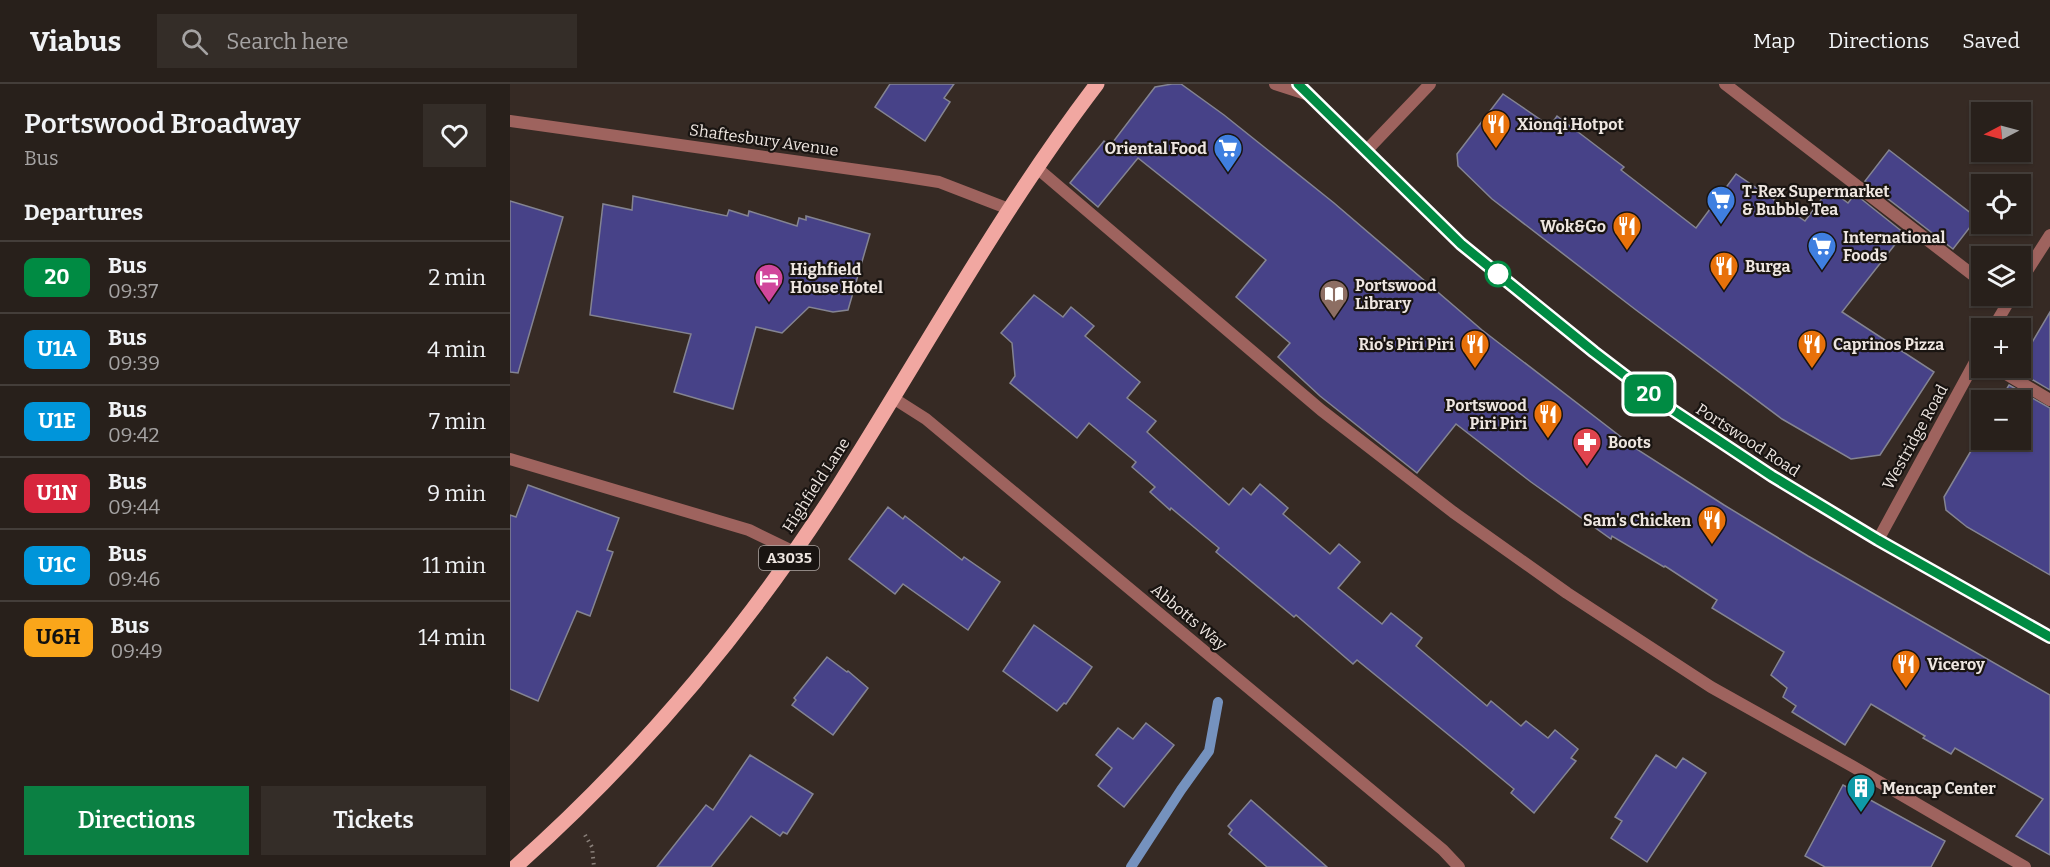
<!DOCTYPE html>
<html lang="en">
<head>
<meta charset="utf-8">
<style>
  :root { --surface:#28201b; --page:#342d28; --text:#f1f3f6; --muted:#a5a3a3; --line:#443e3a; --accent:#0b8043 }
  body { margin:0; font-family:Bitter,serif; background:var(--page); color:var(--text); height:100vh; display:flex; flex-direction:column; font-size:22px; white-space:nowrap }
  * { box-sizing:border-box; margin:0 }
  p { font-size:20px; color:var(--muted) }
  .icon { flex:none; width:33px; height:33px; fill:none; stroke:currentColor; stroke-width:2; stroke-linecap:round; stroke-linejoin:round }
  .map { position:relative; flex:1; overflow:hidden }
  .details { display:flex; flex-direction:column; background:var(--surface); width:510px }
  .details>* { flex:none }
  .badge { padding:0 12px; border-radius:9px; font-size:21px; line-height:39px }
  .needle { width:39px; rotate:264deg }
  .buttons { position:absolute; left:1461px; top:18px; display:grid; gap:12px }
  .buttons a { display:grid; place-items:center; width:60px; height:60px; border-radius:0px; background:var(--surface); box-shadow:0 2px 4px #0004,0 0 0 2px var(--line); font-size:30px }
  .map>.badge { position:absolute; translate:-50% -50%; box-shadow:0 0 0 3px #fff }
  h2 { padding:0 24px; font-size:22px; line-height:54px }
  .round { display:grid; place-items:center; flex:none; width:63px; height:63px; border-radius:0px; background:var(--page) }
  .head { display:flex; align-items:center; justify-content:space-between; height:102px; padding:0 24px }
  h1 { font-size:28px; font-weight:600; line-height:45px }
  .button { display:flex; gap:12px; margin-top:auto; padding:12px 24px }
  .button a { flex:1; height:69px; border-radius:0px; background:var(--accent); color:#fff; font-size:24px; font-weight:600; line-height:69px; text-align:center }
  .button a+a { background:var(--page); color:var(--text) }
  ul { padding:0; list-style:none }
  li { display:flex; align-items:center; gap:18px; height:72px; padding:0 24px; border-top:2px solid var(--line) }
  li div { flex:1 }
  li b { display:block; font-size:22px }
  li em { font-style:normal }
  li .badge { min-width:66px; font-weight:700; text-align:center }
  header { display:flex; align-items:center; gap:36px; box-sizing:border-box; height:84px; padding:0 30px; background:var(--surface); border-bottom:2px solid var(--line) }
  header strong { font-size:28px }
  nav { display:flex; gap:33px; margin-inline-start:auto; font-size:21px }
  .search { width:420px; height:54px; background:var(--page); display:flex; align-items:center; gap:15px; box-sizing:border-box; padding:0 21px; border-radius:0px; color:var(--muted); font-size:22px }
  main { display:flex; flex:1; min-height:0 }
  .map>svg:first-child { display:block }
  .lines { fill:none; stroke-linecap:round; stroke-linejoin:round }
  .stream { stroke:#7592be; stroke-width:10 }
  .building { fill:#474288; stroke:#848492; stroke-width:1.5 }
  .path { stroke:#8a807a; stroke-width:4; stroke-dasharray:1.5 4.5; stroke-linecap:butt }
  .service { stroke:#9e635e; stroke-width:12 }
  .minor { stroke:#9e635e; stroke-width:12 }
  .tertiary { stroke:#9e635e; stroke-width:12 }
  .primary { stroke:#f1a7a1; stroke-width:15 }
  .line-casing { stroke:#fff; stroke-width:14 }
  .line { stroke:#008b43; stroke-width:9 }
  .stop-dot { fill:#fff; stroke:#008b43; stroke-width:3 }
  .labels { text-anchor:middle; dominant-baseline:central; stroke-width:4.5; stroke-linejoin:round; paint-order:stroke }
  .shield { fill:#191411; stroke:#aea7a3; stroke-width:1.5 }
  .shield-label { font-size:15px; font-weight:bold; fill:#eee6e1 }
  .poi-label { font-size:16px; font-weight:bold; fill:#eee6e1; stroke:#191411; text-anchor:start }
  .street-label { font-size:16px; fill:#eee6e1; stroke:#191411 }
</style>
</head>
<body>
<header>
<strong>Viabus</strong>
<div class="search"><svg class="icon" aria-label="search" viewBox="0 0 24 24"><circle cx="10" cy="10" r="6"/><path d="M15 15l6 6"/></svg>Search here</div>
<nav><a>Map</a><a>Directions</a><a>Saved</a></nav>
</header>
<main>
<section class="details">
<div class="head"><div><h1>Portswood Broadway</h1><p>Bus</p></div><a class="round"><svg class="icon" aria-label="heart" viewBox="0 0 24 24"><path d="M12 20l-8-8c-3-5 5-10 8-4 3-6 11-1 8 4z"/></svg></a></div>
<h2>Departures</h2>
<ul>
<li><span class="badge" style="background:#008b43;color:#fff">20</span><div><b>Bus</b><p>09:37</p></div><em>2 min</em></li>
<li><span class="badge" style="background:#0095da;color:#fff">U1A</span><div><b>Bus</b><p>09:39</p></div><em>4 min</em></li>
<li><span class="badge" style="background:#0095da;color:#fff">U1E</span><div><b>Bus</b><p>09:42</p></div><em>7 min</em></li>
<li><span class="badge" style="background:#d7263d;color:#fff">U1N</span><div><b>Bus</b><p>09:44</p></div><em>9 min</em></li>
<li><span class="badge" style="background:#0095da;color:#fff">U1C</span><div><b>Bus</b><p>09:46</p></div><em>11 min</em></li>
<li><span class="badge" style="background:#faa61a;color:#111">U6H</span><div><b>Bus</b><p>09:49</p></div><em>14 min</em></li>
</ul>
<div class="button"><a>Directions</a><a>Tickets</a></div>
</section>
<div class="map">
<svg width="1540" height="783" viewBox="0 0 1540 783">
  <rect width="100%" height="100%" fill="#362a24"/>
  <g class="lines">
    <path class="stream" d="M621,783L671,706L699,667L708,618"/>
  </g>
  <g class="building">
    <path d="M380,0H444L434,14L440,18L415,57L365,23Z"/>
    <path d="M662,0H671L714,31L824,119L972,246L1128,366L1214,421L1298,472L1540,611V771L1506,752L1533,715L1445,664L1441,670L1413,654L1415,652L1361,620L1335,661L1282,628L1286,622L1273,613L1277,604L1261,591L1274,568L1202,524L1207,516L1155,482L1154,483L1102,452L1101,455L1021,398L946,340L907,389L810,312L768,273L780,259L726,213L756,176L628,74L588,123L560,99L594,57L600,62L645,3Z"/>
    <path d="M993,10L1040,42L1047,32L1114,83L1111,86L1186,144L1226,90L1295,137L1319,105L1338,119L1345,110L1394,149L1332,228L1424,288L1370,371L1341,375L1272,335L1126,226L982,115L948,82L947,70Z"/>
    <path d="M1379,66L1467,134L1443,165L1355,97Z"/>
    <path d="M123,112L217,132L219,126L238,132L239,127L287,142L289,134L296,136V132L360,150L338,226L323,228L299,223L272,249L246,243L223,325L164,308L181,250L80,231L93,120L122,126Z"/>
    <path d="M0,117L53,133L8,289L0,288Z"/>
    <path d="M524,211L553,233L561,223L584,242L575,252L630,298L617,314L646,337L637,348L719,421L733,404L741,411L750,400L778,424L773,430L820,470L829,460L850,478L828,504L872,540L881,529L912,554L906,562L977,622L981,617L1011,642L1016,637L1038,654L1045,646L1068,665L1061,674L1066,677L1024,729L1001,709L1004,705L956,665L847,576L843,580L786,531L784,533L706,468L709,464L661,424L660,426L640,408L645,403L622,383L626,378L579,339L567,354L500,299L505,292L502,259L491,249Z"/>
    <path d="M1540,228V306L1506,286L1508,284H1510V279Z"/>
    <path d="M1499,301L1540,324V491L1457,443L1436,426L1434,413L1472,348V356H1510V316H1490Z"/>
    <path d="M18,401L109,434L97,466L103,468L80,532L67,527L28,617L0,605V431L6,433Z"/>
    <path d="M378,423L393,435L395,432L452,476L454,473L490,498L458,546L393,500L385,510L339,475Z"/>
    <path d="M524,541L582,583L556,620L554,619L547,627L493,587Z"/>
    <path d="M317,573L337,588L338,587L358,604L323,651L282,621L286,616L284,614Z"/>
    <path d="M636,639L664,661L614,723L588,702L602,684L586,671L608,644L623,655Z"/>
    <path d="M240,671L303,710L277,750L273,748L270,752L241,732L201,783H147L196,721L203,726Z"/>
    <path d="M1146,671L1166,684L1173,674L1196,689L1137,778L1101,754L1112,737L1105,733Z"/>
    <path d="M1333,701L1435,757L1421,783H1315L1295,772Z"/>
    <path d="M741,716L817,783H757L719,750L722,746L718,742Z"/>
  </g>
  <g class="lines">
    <path class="path" d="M75,751L82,763L84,783"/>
    <g class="service">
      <path d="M1215,0L1472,198"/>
      <path d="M527,84L811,326L943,428L1057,509L1201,603L1342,682L1515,783"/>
      <path d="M1486,284L1540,316"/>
      <path d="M0,375L239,446L284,468"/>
    </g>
    <g class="minor">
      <path d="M0,37L391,92L429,98L499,125"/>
      <path d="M856,67L920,0"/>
      <path d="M1510,198L1540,151"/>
      <path d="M1483,244L1502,212"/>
      <path d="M383,314L416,335L933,766L949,783"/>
      <path d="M1368,456L1472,265"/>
    </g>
    <g class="tertiary">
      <path d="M765,0L796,10"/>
      <path d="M788,0L951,160L1084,268L1143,313L1262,392L1368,456L1540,553"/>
    </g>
    <path class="primary" d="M5,783C130,672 239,542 329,401C414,267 490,127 587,0"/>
  </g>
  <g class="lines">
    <g class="line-casing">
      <path id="line" d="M788,0L951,160L1084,268L1143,313L1262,392L1368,456L1540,553"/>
    </g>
    <use href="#line" class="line"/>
  </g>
  <defs>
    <g id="restaurant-pin" transform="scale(1.5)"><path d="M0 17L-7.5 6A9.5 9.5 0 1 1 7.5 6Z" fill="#e8710a" stroke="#191411"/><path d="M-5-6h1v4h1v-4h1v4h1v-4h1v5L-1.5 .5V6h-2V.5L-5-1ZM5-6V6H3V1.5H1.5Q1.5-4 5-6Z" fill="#fff"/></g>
    <g id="supermarket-pin" transform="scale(1.5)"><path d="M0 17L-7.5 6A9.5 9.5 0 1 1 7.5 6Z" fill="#3f7fe0" stroke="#191411"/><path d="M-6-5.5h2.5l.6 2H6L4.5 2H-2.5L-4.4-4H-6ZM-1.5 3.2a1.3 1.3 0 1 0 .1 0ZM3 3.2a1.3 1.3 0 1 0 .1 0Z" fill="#fff"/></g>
    <g id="hotel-pin" transform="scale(1.5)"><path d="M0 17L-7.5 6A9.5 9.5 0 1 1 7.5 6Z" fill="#d1479c" stroke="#191411"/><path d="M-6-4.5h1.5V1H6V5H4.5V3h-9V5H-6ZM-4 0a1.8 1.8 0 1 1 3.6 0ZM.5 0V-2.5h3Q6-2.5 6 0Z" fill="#fff"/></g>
    <g id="library-pin" transform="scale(1.5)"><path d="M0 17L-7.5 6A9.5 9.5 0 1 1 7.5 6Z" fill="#8d6e63" stroke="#191411"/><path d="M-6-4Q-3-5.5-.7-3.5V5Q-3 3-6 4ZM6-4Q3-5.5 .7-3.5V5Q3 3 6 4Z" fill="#fff"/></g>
    <g id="pharmacy-pin" transform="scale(1.5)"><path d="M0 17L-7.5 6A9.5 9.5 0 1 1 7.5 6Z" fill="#e0444e" stroke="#191411"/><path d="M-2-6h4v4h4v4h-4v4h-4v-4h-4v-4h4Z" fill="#fff"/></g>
    <g id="building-pin" transform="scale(1.5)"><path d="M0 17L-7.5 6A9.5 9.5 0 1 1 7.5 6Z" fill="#0f9aa8" stroke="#191411"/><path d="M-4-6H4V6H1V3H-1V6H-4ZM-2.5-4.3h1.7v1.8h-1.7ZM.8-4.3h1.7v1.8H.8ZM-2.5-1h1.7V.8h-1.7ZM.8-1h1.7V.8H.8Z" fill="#fff"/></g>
  </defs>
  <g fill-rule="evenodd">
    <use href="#restaurant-pin" x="986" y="40"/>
    <use href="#supermarket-pin" x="718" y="64"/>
    <use href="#supermarket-pin" x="1211" y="116"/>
    <use href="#restaurant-pin" x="1117" y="142"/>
    <use href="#supermarket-pin" x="1312" y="162"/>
    <use href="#restaurant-pin" x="1214" y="182"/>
    <use href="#hotel-pin" x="259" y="194"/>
    <use href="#library-pin" x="824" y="210"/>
    <use href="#restaurant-pin" x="965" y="260"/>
    <use href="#restaurant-pin" x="1302" y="260"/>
    <use href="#restaurant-pin" x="1038" y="330"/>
    <use href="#pharmacy-pin" x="1077" y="358"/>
    <use href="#restaurant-pin" x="1202" y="436"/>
    <use href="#restaurant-pin" x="1396" y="580"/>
    <use href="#building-pin" x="1351" y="704"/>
  </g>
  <circle class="stop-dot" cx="988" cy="190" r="12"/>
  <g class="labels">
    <rect class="shield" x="249" y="462" width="60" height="24" rx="4.5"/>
    <g class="shield-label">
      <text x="279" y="474">A3035</text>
    </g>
    <g class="poi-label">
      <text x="1007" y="40">Xionqi Hotpot</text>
      <text x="697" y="64" text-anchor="end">Oriental Food</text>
      <text x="1232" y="107">T-Rex Supermarket<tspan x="1232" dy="18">&amp; Bubble Tea</tspan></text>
      <text x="1096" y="142" text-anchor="end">Wok&amp;Go</text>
      <text x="1333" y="153">International<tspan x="1333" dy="18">Foods</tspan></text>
      <text x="1235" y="182">Burga</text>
      <text x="280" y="185">Highfield<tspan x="280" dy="18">House Hotel</tspan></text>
      <text x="845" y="201">Portswood<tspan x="845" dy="18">Library</tspan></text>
      <text x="944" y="260" text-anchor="end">Rio's Piri Piri</text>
      <text x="1323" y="260">Caprinos Pizza</text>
      <text x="1017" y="321" text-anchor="end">Portswood<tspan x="1017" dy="18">Piri Piri</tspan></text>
      <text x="1098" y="358">Boots</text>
      <text x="1181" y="436" text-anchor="end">Sam's Chicken</text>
      <text x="1417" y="580">Viceroy</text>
      <text x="1372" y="704">Mencap Center</text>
    </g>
    <g class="street-label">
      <text transform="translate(254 56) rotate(8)">Shaftesbury Avenue</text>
      <text transform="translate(1405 353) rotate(-61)">Westridge Road</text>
      <text transform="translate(1238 356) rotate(33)">Portswood Road</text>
      <text transform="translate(306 401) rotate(-57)">Highfield Lane</text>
      <text transform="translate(679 533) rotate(40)">Abbotts Way</text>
    </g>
  </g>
</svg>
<div class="buttons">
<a><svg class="needle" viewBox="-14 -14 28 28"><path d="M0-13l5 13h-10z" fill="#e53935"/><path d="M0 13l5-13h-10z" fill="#a5a3a3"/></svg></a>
<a><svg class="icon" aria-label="locate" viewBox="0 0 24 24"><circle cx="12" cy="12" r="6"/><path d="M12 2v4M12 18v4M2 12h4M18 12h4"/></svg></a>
<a><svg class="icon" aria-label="layers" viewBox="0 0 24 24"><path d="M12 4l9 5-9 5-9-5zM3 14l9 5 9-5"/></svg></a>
<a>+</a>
<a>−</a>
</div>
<b class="badge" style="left:1139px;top:310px;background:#008b43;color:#fff">20</b>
</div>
</main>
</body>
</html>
